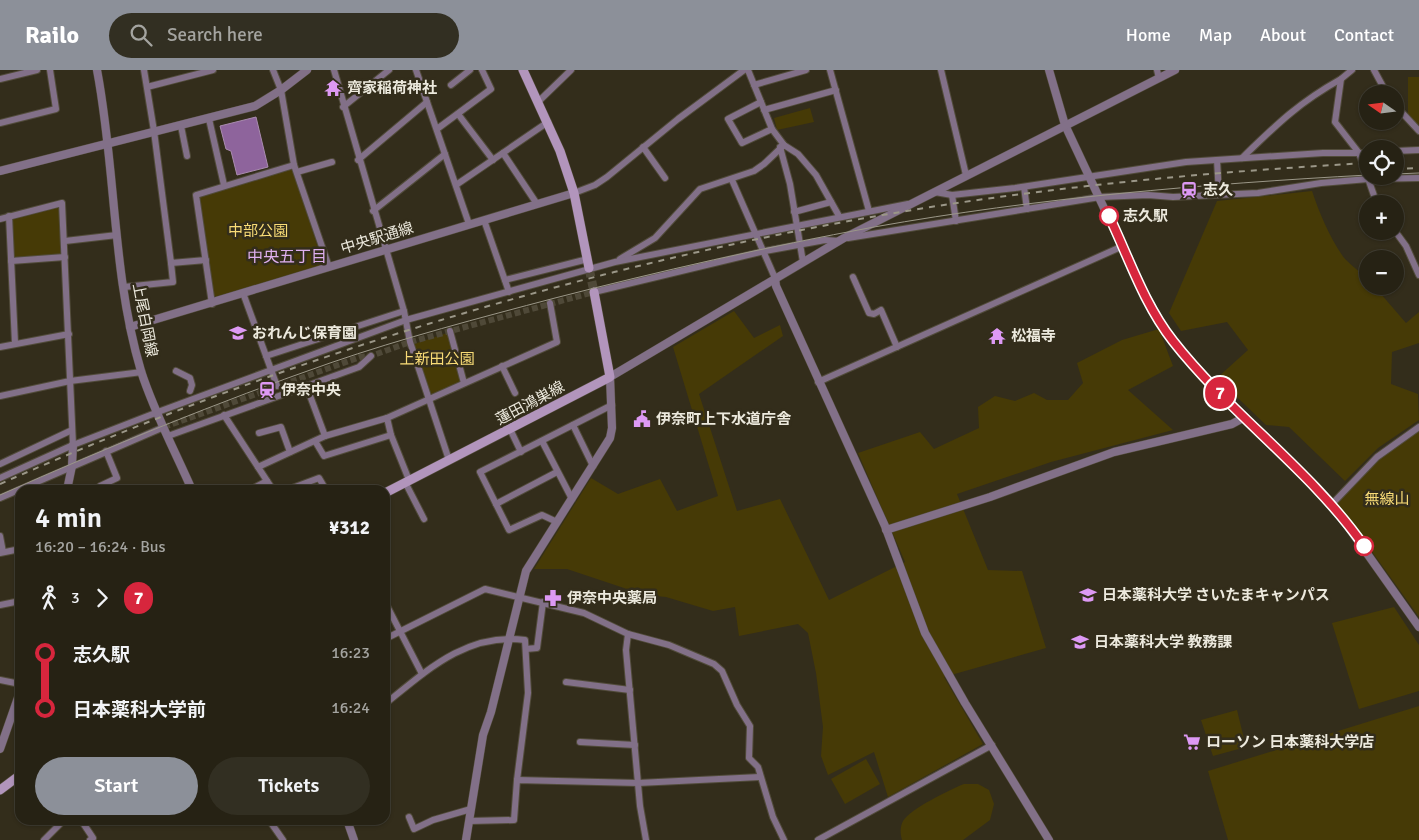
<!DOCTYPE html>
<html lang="en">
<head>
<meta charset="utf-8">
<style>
  :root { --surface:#262214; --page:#322f22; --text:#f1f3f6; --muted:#a4a4a0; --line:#423f34; --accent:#8c9099 }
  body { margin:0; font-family:Signika,"Noto Sans JP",sans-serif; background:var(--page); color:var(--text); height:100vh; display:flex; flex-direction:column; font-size:19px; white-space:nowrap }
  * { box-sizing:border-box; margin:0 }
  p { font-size:16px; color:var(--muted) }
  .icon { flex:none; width:28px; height:28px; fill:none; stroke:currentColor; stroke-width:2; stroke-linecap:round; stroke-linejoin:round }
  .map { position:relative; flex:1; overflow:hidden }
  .details { position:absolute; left:15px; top:415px; width:375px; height:340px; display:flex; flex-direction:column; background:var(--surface); border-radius:15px; box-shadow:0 1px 4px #0004,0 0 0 1px var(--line) }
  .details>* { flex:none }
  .badge { padding:0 10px; border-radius:16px; font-size:18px; line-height:32px }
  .needle { width:32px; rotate:284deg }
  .tools { position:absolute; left:1359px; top:15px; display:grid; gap:10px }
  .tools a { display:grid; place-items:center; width:45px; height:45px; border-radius:50%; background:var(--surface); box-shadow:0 1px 4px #0004,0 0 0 1px var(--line); font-size:25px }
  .map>.badge { position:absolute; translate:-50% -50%; box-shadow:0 0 0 2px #fff }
  .legs { display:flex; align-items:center; gap:8px; height:55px; padding:0 20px; font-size:16px }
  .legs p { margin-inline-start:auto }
  .headline { display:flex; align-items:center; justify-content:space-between; height:85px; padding:0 20px }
  h1 { font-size:28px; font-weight:600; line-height:38px }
  .cta { display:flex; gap:10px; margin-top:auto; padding:10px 20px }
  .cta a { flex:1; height:58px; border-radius:30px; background:var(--accent); color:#fff; font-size:20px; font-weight:600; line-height:58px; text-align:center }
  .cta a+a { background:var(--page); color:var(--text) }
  ul { padding:0 20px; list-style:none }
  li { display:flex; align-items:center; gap:18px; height:55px; font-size:19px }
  li i { display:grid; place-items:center; width:8px; height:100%; margin:0 6px; background:currentColor }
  li i::after { content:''; width:12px; height:12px; margin:-6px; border:4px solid; border-radius:50%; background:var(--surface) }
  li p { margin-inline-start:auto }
  li:first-child i { background:linear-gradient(#0000 50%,currentColor 0) }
  li:last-child i { background:linear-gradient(currentColor 50%,#0000 0) }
  header { display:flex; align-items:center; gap:30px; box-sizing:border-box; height:70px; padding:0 25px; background:var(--accent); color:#fff }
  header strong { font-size:24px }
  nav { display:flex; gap:28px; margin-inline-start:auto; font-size:18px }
  .search { width:350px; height:45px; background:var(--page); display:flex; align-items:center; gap:12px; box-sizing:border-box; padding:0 18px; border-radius:28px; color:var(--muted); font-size:19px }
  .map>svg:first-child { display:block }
  .green { fill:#463a06 }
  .water { fill:#8e649c; stroke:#aa8cb0 }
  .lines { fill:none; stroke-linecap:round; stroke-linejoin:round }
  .minor-tunnel { stroke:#4f4938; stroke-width:6; stroke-dasharray:6 3; stroke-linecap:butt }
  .secondary-tunnel { stroke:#4f4938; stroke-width:9; stroke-dasharray:9 4.5; stroke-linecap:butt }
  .minor-casing { stroke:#514b3a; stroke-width:8 }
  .tertiary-casing { stroke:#514b3a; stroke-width:9 }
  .secondary-casing { stroke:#514b3a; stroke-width:10 }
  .minor { stroke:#827088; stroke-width:6 }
  .tertiary { stroke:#827088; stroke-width:8 }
  .secondary { stroke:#b295bc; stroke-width:9 }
  .tram { stroke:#9b9788; stroke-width:1 }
  .rail { stroke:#9b9788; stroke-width:2; stroke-dasharray:6 6; stroke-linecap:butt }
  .line-1-casing { stroke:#fff; stroke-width:11 }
  .line-1 { stroke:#d7263d; stroke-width:8 }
  .stop-1-dot { fill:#fff; stroke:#d7263d; stroke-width:2.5 }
  .labels { text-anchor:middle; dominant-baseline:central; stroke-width:5; stroke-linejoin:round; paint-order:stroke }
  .poi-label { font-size:15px; font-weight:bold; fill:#ece9dd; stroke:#332d1b; text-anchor:start }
  .stop-label { font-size:15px; font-weight:bold; fill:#ece9dd; stroke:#332d1b; text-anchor:start }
  .park-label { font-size:15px; fill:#f8db76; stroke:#332d1b }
  .street-label { font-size:15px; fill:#ece9dd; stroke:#332d1b }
  .neighbourhood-label { font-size:16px; fill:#deafee; stroke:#332d1b }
</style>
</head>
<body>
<header>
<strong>Railo</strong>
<div class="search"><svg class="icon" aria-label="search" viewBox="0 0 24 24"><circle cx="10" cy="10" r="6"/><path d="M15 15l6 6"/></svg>Search here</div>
<nav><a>Home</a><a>Map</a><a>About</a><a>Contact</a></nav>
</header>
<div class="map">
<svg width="1419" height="770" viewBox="0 0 1419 770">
  <rect width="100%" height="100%" fill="#332d1b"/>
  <g class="green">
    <rect x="1408" y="7" width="11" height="48"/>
    <path d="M810,38L814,52L777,60L774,48Z"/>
    <path d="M292,98L324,196L214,227L198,126Z"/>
    <path d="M1312,121C1319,142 1329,166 1342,185C1346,192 1360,201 1367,209L1368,216H1374L1406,253L1419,242V273L1392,282L1391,314L1418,324L1419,350L1378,378L1345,411L1289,357L1266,355L1217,308L1248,280L1227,252L1181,261L1169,243L1217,131Z"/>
    <path d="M59,136L61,185L14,187L11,149Z"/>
    <path d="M734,241L754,268L780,255L783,266L699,324L737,441L780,429L829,530L905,492L858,383L920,362L934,379L979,358L978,337L995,326L1015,331L1034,323L1047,330H1068L1083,313L1077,293L1122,270L1159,259L1173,296L1128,320L1173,360L1051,392L957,424L988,500L1022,501L1046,578L944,607L983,674L888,727L874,682L828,705L821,686L823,657L816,603L808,563L798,554L739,566L735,537L713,541L666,527L645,525L567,499H534L591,408L618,424L660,409L677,441L718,426L673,277Z"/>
    <path d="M447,263L462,312L431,324L414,274Z"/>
    <path d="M1419,359V547L1337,433L1377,389Z"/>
    <path d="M1394,537L1419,575V621L1359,639L1332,553Z"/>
    <path d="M1419,636V770H1228L1208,701Z"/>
    <path d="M1237,640L1246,677L1213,686L1201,650Z"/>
    <path d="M866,689L880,714L845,734L831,709Z"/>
    <path d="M964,714H978L989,720L994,734L990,750L963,770H902C900,763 900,757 903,751C910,739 951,719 964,714Z"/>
  </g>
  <path class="water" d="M256,47L268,97L237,105L231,81L226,79L220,56Z"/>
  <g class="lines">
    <path class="minor-tunnel" d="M164,357L360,287L371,286L410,272L594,222"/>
    <path class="secondary-tunnel" d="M589,198L594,222"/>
    <g class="minor-casing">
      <g id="minor">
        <path d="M144,0L154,61L171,193L206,190"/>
        <path d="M273,0L281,20L294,95L329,197"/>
        <path d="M334,0L404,241L410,272L449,390"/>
        <path d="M416,0L469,154"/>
        <path d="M748,0L772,59L784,75L798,84L816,105L839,146"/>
        <path d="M830,0L869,141"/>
        <path d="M941,0L966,105"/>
        <path d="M1157,0L1159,8"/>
        <path d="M1352,0L1341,9L1335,52L1359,83L1377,134"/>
        <path d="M1374,0L1387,24"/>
        <path d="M0,9L37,0"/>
        <path d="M451,15L470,0"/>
        <path d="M754,15L806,0"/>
        <path d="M147,17L213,0"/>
        <path d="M539,31L571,0"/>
        <path d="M761,32L728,49L742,73L772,59"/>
        <path d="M1395,35L1419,61"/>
        <path d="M343,37L389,0"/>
        <path d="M764,40L836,20"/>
        <path d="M458,44L493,90"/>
        <path d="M209,49L224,115"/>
        <path d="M0,53L56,39L50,0"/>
        <path d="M181,56L187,86"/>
        <path d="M437,59L491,19L482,0"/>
        <path d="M643,77L665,108"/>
        <path d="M780,77L790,114L803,192"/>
        <path d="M1395,81L1419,80"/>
        <path d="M503,83L537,134"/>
        <path d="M1242,88C1276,55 1298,33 1341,9"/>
        <path d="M358,90L427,32"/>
        <path d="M1217,90L1219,125"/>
        <path d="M297,102L332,92"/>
        <path d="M732,110L775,208"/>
        <path d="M456,115L548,52"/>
        <path d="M1024,117L1027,139"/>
        <path d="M935,122L952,125L1015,118L1186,92L1323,83H1368"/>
        <path d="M574,123L595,115L607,107L678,49L744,0"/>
        <path d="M952,125L956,151"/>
        <path d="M373,141L445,84"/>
        <path d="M794,142L831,132"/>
        <path d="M9,146L15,273"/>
        <path d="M0,149L62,133L73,375"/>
        <path d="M484,150L509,222"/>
        <path d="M1395,161L1406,176L1419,205"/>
        <path d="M848,168L1100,127L1148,125L1173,127L1258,123L1321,113L1368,109L1419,108"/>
        <path d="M65,171L117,165"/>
        <path d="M620,189L655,168L700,119L754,101L764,94L784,75"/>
        <path d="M11,191L65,187"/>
        <path d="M853,207L869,243L874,244L881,240L897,277"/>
        <path d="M505,210L588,189"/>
        <path d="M124,217L173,212L171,193"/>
        <path d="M594,222L765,181L825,170L839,171"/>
        <path d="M243,223L277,316"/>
        <path d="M212,234L196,125L294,95"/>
        <path d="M450,261L464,313"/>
        <path d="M0,277L69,264"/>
        <path d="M266,286L404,241"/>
        <path d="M502,296L515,323"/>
        <path d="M176,301L190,308L192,315L190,321"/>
        <path d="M818,312L1123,176"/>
        <path d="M306,315L325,366"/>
        <path d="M0,326L70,311L142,302"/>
        <path d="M224,345L273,420"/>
        <path d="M387,348L391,365L409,410"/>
        <path d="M573,355L593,396"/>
        <path d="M510,359L521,382"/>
        <path d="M259,363L281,357L290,382"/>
        <path d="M168,366L359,297L371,286"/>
        <path d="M315,371L324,386L391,365"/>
        <path d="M542,371L572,429"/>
        <path d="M0,394L72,360"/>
        <path d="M258,397L325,366L387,348L557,272L550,233"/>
        <path d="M0,408L73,375L158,342L406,250L615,192L908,134"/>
        <path d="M405,412L424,449"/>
        <path d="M99,420L100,416L117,408L106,381"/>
        <path d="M250,420L267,411"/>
        <path d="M287,420L319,408L326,420"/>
        <path d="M0,428L164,357"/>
        <path d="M496,434L557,402"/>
        <path d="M1332,434L1377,387L1419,357"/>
        <path d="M557,452L542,445L509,460L480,402L612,335"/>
        <path d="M0,466L3,482"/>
        <path d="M0,483L20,479"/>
        <path d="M385,532L422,604"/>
        <path d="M0,535L20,531"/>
        <path d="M628,564L626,580L640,736L646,770"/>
        <path d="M385,569L485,519L584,543L628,564L669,575L714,594L722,601L737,635L750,656L749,688L758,697L773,747L784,770"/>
        <path d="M526,579L537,578L543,532"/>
        <path d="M0,610L20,614"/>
        <path d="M566,612L630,620"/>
        <path d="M385,634C427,600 468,562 525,570L528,623L517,710"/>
        <path d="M580,672L635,675"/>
        <path d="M409,747L414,759L433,750L471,739"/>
        <path d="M81,750L93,768L90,770"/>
        <path d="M269,750L283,770"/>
        <path d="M469,751L514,750L517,710L638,713L760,707"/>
        <path d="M44,770L64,750"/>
        <path d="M818,770L992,675"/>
      </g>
    </g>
    <g class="tertiary-casing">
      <g id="tertiary">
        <path d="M97,0C116,99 112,204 141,301C154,342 175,381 192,420"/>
        <path d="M1049,0L1065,55L1141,217L1162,255L1184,284L1243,348L1332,434L1419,557"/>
        <path d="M0,101L255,36L281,20L307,0"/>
        <path d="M775,208L776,216L885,456L925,563L965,633L1049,770"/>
        <path d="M130,257L574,123"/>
        <path d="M67,420L72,396L73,375"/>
        <path d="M886,460L990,427L1114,382L1232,354L1243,348"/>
        <path d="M0,679L20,622"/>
        <path d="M347,750L354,770"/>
        <path d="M466,770L483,665L491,642L526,501L610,368L612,358L610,307L844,168L1175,0"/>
      </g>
    </g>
    <g class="secondary-casing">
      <g id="secondary">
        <path d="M523,0L560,81L574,123L589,198"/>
        <path d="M385,423L610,307L594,222"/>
        <path d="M0,720L20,705"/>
      </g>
    </g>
    <use href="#minor" class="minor"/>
    <use href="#tertiary" class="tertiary"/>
    <use href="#secondary" class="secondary"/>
    <g class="tram">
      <path d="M1395,104L1419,103"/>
      <path d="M0,425C108,377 218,332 330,293C403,268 479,248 555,228C660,201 766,177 874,157C1037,128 1202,114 1368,105"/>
    </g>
    <g class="rail">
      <path d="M1395,99L1419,98"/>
      <path d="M0,414C298,282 614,187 937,136C1080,114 1223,101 1368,93"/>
    </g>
  </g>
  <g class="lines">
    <g class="line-1-casing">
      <path id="line-1" d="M1109,146C1129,188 1144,234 1173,271C1231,345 1310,399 1364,476"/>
    </g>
    <use href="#line-1" class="line-1"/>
  </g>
  <defs>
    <g id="temple-bare" transform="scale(1.35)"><path d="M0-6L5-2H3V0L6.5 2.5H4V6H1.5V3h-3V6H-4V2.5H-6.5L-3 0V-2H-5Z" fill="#dd99f4" stroke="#332d1b" stroke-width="2.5" paint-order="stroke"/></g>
    <g id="station-bare" transform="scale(1.35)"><path d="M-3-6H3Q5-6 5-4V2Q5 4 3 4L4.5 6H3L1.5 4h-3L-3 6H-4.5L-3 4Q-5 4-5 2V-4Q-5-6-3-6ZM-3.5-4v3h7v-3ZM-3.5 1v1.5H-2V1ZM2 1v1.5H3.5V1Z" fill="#dd99f4" stroke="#332d1b" stroke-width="2.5" paint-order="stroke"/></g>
    <g id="school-bare" transform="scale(1.35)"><path d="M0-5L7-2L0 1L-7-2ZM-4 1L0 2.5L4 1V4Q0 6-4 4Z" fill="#dd99f4" stroke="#332d1b" stroke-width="2.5" paint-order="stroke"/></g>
    <g id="civic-bare" transform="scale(1.35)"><path d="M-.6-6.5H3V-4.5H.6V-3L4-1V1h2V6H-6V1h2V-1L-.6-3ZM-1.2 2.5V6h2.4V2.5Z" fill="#dd99f4" stroke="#332d1b" stroke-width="2.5" paint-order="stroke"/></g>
    <g id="university-bare" transform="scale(1.35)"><path d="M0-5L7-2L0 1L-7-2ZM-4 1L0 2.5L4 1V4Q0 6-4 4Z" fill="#dd99f4" stroke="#332d1b" stroke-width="2.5" paint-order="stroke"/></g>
    <g id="pharmacy-bare" transform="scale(1.35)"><path d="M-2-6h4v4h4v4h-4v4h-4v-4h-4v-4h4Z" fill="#dd99f4" stroke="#332d1b" stroke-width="2.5" paint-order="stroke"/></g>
    <g id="supermarket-bare" transform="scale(1.35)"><path d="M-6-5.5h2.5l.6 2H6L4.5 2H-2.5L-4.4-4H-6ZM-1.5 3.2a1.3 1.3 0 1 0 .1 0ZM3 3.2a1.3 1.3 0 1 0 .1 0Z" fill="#dd99f4" stroke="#332d1b" stroke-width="2.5" paint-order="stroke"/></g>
  </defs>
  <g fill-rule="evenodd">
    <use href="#temple-bare" x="333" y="18"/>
    <use href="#station-bare" x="1189" y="120"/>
    <use href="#school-bare" x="238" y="263"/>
    <use href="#temple-bare" x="997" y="266"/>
    <use href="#station-bare" x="267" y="320"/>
    <use href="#civic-bare" x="642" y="349"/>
    <use href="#university-bare" x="1088" y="525"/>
    <use href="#pharmacy-bare" x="553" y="528"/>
    <use href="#university-bare" x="1080" y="572"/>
    <use href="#supermarket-bare" x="1192" y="672"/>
  </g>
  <g class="stop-1-dot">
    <circle cx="1109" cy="146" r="9"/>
    <circle cx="1364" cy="476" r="9"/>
  </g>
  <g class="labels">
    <g class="poi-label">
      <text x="347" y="18">齊家稲荷神社</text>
      <text x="1203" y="120">志久</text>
      <text x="252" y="263">おれんじ保育園</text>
      <text x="1011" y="266">松福寺</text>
      <text x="281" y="320">伊奈中央</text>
      <text x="656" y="349">伊奈町上下水道庁舎</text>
      <text x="1102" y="525">日本薬科大学 さいたまキャンパス</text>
      <text x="567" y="528">伊奈中央薬局</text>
      <text x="1094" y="572">日本薬科大学 教務課</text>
      <text x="1206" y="672">ローソン 日本薬科大学店</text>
    </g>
    <g class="stop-label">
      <text x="1123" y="146">志久駅</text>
    </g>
    <g class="park-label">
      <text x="258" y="161">中部公園</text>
      <text x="437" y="289">上新田公園</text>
      <text x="1387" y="429">無線山</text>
    </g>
    <g class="street-label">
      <text transform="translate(377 168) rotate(-17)">中央駅通線</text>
      <text transform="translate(145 250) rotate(79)">上尾白岡線</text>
      <text transform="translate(530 333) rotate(-28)">蓮田鴻巣線</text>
    </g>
    <g class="neighbourhood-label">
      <text x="287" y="187">中央五丁目</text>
    </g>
  </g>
</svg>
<div class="tools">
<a><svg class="needle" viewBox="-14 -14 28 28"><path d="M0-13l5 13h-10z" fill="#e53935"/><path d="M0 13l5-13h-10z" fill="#a4a4a0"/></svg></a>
<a><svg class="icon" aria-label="locate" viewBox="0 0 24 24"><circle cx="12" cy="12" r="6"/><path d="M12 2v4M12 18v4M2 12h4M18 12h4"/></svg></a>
<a>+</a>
<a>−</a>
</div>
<b class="badge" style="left:1220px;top:323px;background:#d7263d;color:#fff">7</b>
<section class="details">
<div class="headline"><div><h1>4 min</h1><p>16:20 – 16:24 · Bus</p></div><b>¥312</b></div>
<div class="legs"><svg class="icon" aria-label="walk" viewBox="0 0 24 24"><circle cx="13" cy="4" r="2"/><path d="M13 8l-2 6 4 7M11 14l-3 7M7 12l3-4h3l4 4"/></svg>3<svg class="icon" aria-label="forward" viewBox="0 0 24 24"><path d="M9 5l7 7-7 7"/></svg><b class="badge" style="background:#d7263d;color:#fff">7</b></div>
<ul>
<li><i style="color:#d7263d"></i><b>志久駅</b><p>16:23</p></li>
<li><i style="color:#d7263d"></i><b>日本薬科大学前</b><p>16:24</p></li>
</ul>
<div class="cta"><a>Start</a><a>Tickets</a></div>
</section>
</div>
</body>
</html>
